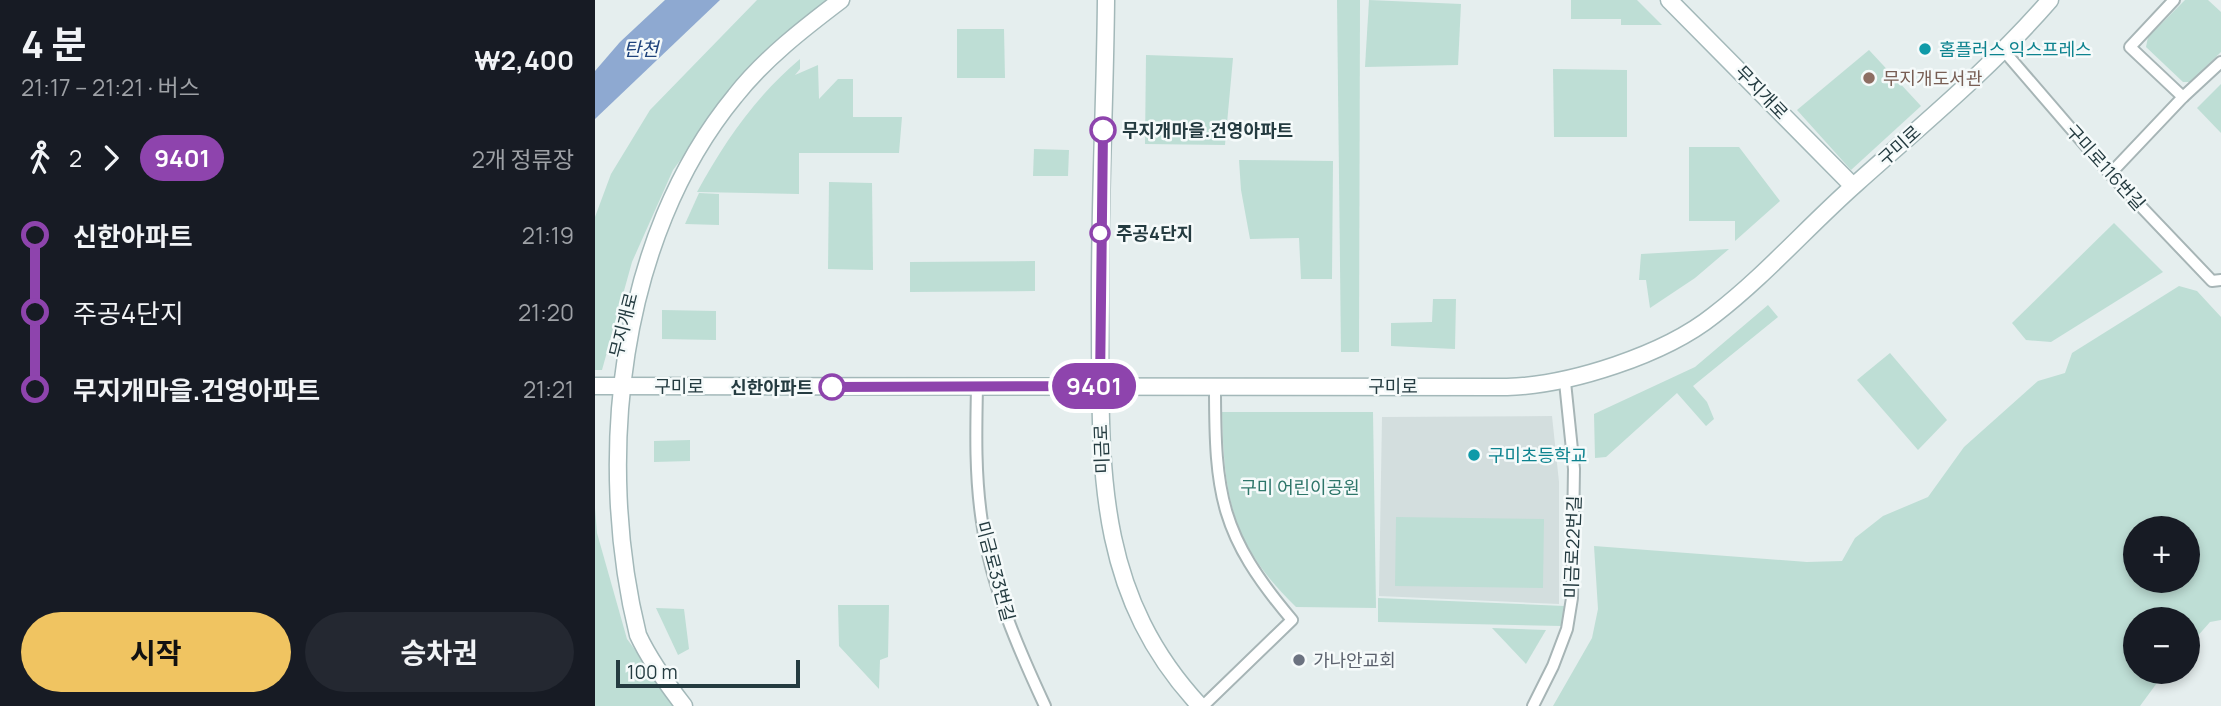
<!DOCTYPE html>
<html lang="ko">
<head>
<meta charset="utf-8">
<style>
  :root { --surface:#171b24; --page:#242831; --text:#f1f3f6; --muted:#9ea1a6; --accent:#f0c461 }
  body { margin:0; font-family:Manrope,"Noto Sans KR",sans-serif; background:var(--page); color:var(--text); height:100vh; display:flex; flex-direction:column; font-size:26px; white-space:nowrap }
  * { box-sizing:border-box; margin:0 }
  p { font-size:23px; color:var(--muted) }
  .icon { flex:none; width:38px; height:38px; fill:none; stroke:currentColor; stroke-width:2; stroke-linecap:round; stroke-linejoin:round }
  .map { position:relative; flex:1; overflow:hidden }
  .drawer { display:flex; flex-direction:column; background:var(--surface); width:595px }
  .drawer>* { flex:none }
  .badge { padding:0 14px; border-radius:23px; font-size:24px; line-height:46px }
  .buttons { position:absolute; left:1528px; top:516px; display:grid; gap:14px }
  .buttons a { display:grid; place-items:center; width:77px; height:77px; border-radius:50%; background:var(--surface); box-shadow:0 4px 10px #0003; font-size:35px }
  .scale { position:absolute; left:21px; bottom:18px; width:184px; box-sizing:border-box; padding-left:7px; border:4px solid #243b40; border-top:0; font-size:19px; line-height:24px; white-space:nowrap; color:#243b40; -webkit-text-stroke:5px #f5fafa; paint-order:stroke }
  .map>.badge { position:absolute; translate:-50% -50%; box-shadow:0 0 0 4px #fff }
  .legs { display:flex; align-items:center; gap:10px; height:77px; padding:0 21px; font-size:23px }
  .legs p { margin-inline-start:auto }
  .headline { display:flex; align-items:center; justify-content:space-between; height:119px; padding:0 21px }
  h1 { font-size:38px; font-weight:700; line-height:52px }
  .cta { display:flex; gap:14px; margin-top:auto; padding:14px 21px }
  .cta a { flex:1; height:80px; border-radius:42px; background:var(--accent); color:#111; font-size:28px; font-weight:700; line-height:80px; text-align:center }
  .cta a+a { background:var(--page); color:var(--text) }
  ul { padding:0 21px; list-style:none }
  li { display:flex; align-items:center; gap:24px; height:77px; font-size:26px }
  li i { display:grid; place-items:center; width:10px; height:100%; margin:0 9px; background:currentColor }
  li i::after { content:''; width:18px; height:18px; margin:-9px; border:5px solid; border-radius:50%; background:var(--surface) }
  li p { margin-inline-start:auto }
  li:first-child i { background:linear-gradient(#0000 50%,currentColor 0) }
  li:last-child i { background:linear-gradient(currentColor 50%,#0000 0) }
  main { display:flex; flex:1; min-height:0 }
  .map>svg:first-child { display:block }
  .built { fill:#d3dede }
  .green { fill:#beded5; fill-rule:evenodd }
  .water { fill:#8ea9d1 }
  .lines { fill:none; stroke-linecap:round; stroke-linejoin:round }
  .street-casing { stroke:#a7b5b6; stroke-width:14 }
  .secondary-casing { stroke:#a3b8b9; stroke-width:19 }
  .street { stroke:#fff; stroke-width:10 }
  .secondary { stroke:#fff; stroke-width:16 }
  .line-1-casing { stroke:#fff; stroke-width:16 }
  .line-1 { stroke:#8e44ad; stroke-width:10 }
  .culture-dot { fill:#0f9aa8; stroke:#f5fafa; stroke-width:2.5 }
  .education-dot { fill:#8d6e63; stroke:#f5fafa; stroke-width:2.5 }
  .stop-1-dot { fill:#fff; stroke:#8e44ad; stroke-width:3.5 }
  .worship-dot { fill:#6b7280; stroke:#f5fafa; stroke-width:2.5 }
  .labels { text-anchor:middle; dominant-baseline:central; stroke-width:5; stroke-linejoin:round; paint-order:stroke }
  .culture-label { font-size:18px; fill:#0d838f; stroke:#f5fafa; text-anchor:start }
  .education-label { font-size:18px; fill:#785e54; stroke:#f5fafa; text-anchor:start }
  .street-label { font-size:18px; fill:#243b40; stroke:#f5fafa }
  .stop-label { font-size:18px; font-weight:bold; fill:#243b40; stroke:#f5fafa; text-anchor:start }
  .park-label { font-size:18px; fill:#2e766a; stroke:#f5fafa }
  .worship-label { font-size:18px; fill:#5b616d; stroke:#f5fafa; text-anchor:start }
  .water-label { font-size:19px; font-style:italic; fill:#1e427b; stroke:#f5fafa }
</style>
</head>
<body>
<main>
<section class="drawer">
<div class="headline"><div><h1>4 분</h1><p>21:17 – 21:21 · 버스</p></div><b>₩2,400</b></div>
<div class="legs"><svg class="icon" aria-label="walk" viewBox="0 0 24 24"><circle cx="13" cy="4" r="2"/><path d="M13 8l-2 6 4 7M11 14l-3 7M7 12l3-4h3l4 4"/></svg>2<svg class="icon" aria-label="forward" viewBox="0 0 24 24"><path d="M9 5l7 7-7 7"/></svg><b class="badge" style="background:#8e44ad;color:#fff">9401</b><p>2개 정류장</p></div>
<ul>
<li><i style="color:#8e44ad"></i><b>신한아파트</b><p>21:19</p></li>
<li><i style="color:#8e44ad"></i><span>주공4단지</span><p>21:20</p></li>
<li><i style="color:#8e44ad"></i><b>무지개마을.건영아파트</b><p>21:21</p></li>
</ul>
<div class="cta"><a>시작</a><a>승차권</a></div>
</section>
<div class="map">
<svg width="1626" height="706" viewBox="0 0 1626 706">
  <rect width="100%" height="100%" fill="#e5eeee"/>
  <path class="built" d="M957,416L964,482V604L784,596L787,417Z"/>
  <g class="green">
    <path d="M162,0H237L154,68L78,170L37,262L7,370H0V217L16,174L55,110Z"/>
    <path d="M742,0H765L764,352H746Z"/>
    <path d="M774,0L866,4L863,65L770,67Z"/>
    <path d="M976,0H1042L1067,25H1026V19H976Z"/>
    <path d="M1590,0H1613L1626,12V52L1595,82H1588L1551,47L1553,37Z"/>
    <path d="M362,29H409L410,78H362Z"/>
    <path d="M1274,50L1326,106L1256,170L1202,110Z"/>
    <path d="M551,55L638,58L630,145L550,144Z"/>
    <path d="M205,59V69L200,75L223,65L224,99L243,79H258V117H307L304,153H204V194L102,192C130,141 160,97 205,59Z"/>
    <path d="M958,69L1032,70V137H959Z"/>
    <path d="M1626,84V133L1602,108Z"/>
    <path d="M1094,147H1144L1185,201L1140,241V221H1094Z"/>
    <path d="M439,149L474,150L473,176H438Z"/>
    <path d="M644,160L738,161L737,279H706L704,238L655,239L646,190Z"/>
    <path d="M234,182L277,183L278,270L233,269Z"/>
    <path d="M104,193L124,194V225L90,224Z"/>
    <path d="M1519,223L1568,272L1456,342L1431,340L1417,323Z"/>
    <path d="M1134,249L1100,278L1055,308L1051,280H1044L1046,254Z"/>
    <path d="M440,261V291L315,292V262Z"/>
    <path d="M1584,286L1602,291L1626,317V620L1615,622L1593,647L1592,620H1540V672H1570L1545,706H958L997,638L1003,609L999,546L1212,562L1247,561L1260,538L1288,516L1333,497L1369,447L1443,381L1470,373L1477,353ZM1592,528V581H1540V528Z"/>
    <path d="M838,299H861L860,349L796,346V323L837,322Z"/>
    <path d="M1173,305L1183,317L1098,386L1112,402L1119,419L1111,426L1082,393L1011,457L1000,458L999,414L1100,367Z"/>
    <path d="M67,310L121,311V340L67,339Z"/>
    <path d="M1295,353L1352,420L1323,450L1262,380Z"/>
    <path d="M627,412H778L781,608L701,607C636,544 629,498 627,412Z"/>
    <path d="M95,440V461L59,462V441Z"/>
    <path d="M0,508L2,533L32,639L82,706H0Z"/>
    <path d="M801,517L949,519L948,588L800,586Z"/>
    <path d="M783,598L969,606L967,626L783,622Z"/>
    <path d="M243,605H294L293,657L285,660L284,689L244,646Z"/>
    <path d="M61,608L89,609L94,649L83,655Z"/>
    <path d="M897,628L951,630L931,664Z"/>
  </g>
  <path class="water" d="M70,0H125L0,119V71L25,42Z"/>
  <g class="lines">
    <g class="street-casing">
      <g id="street">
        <path d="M1579,0L1535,47L1588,97"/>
        <path d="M1409,51L1515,174L1617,281L1626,280"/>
        <path d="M1515,174L1588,97L1626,62"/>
        <path d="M382,387C381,432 380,477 387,522C396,586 423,648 450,706"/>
        <path d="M608,706L697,620C625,535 620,495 620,387"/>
        <path d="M938,706L958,666L972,629L977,598L979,469L970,382"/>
      </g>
    </g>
    <g class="secondary-casing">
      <g id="secondary">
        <path d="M511,0C510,106 504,212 505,318C506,463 498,591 605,706"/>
        <path d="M1074,0L1258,186"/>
        <path d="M0,386L912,387C975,385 1069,355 1119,315C1171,275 1214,225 1263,182C1329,123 1397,67 1455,0"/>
        <path d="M89,706C72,684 55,661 43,635C0,461 23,238 140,96C169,59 209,28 246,0"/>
      </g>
    </g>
    <use href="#street" class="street"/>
    <use href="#secondary" class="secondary"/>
  </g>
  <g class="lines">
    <g class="line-1-casing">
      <path id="line-1" d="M237,387L505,386L508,130"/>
    </g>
    <use href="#line-1" class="line-1"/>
  </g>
  <g class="culture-dot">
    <circle cx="1330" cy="49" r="7"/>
    <circle cx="879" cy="455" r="7"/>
  </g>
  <circle class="education-dot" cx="1274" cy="78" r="7"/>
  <g class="stop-1-dot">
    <circle cx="508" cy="130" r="12"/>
    <circle cx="505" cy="233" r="9"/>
    <circle cx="237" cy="387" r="12"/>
  </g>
  <circle class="worship-dot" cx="704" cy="660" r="7"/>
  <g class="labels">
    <g class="culture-label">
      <text x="1344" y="49">홈플러스 익스프레스</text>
      <text x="893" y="455">구미초등학교</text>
    </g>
    <g class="education-label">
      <text x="1288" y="78">무지개도서관</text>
    </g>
    <g class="street-label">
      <text transform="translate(1167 92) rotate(46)">무지개로</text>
      <text transform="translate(1304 145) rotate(-42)">구미로</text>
      <text transform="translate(1511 167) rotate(48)">구미로116번길</text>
      <text transform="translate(28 325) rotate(-76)">무지개로</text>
      <text x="84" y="386">구미로</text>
      <text x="798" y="386">구미로</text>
      <text transform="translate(506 449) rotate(-92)">미금로</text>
      <text transform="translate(977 547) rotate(-88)">미금로22번길</text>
      <text transform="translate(401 571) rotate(75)">미금로33번길</text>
    </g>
    <g class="stop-label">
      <text x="527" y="130">무지개마을.건영아파트</text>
      <text x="521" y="233">주공4단지</text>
      <text x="218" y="387" text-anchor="end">신한아파트</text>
    </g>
    <g class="park-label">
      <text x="705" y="487">구미 어린이공원</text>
    </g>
    <g class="worship-label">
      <text x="718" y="660">가나안교회</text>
    </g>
    <g class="water-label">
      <text x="46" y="49">탄천</text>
    </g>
  </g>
</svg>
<div class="buttons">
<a>+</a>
<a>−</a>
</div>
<div class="scale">100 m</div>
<b class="badge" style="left:499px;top:386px;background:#8e44ad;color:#fff">9401</b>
</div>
</main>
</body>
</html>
